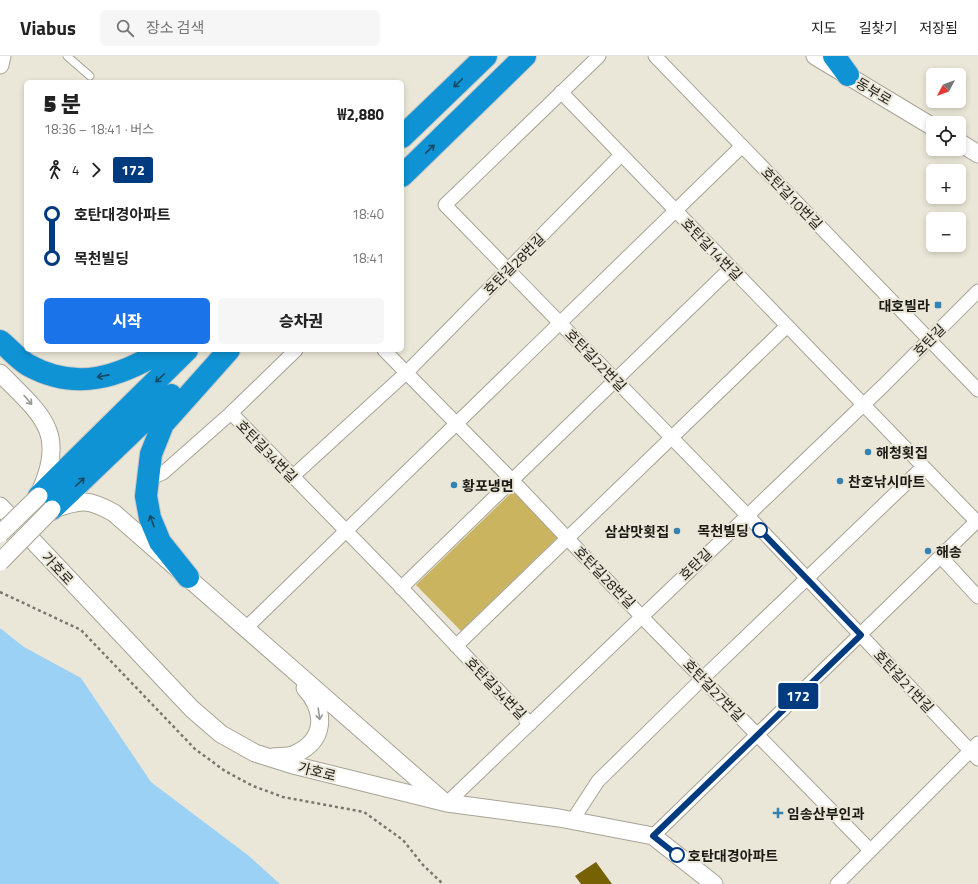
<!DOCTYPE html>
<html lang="ko">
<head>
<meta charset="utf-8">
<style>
  :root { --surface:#fff; --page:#f6f6f6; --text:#222; --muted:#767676; --line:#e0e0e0; --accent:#1a73e8 }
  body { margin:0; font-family:"Titillium Web","Noto Sans KR",sans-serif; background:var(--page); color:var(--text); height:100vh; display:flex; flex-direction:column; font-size:15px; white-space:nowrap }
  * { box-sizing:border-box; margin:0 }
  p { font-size:13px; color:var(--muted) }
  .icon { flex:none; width:22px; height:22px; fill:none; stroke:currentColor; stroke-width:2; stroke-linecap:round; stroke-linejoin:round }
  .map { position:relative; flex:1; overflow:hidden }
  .sheet { position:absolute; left:24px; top:24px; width:380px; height:272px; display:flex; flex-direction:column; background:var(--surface); border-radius:6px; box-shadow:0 2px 6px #0003 }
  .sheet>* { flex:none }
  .badge { padding:0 8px; border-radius:3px; font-size:14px; line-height:26px }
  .needle { width:26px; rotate:229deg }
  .tools { position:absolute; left:926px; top:12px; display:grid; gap:8px }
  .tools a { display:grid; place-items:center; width:40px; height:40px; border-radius:6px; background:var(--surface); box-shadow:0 2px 6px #0003; font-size:20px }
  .map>.badge { position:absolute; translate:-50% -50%; box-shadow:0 0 0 2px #fff }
  .legs { display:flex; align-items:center; gap:6px; height:44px; padding:0 20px; font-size:13px }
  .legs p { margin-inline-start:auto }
  .summary { display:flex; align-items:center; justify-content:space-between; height:68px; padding:0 20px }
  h1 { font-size:22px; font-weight:800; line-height:30px }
  .primary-button { display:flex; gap:8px; margin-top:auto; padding:8px 20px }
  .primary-button a { flex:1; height:46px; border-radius:6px; background:var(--accent); color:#fff; font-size:16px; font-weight:800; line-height:46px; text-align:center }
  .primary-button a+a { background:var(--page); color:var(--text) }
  ul { padding:0 20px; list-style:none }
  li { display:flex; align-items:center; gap:14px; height:44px; font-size:15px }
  li i { display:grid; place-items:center; width:6px; height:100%; margin:0 5px; background:currentColor }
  li i::after { content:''; width:10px; height:10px; margin:-5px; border:3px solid; border-radius:50%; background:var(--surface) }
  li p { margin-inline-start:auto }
  li:first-child i { background:linear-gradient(#0000 50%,currentColor 0) }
  li:last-child i { background:linear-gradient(currentColor 50%,#0000 0) }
  header { display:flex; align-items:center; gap:24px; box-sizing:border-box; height:56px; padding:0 20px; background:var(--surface); border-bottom:1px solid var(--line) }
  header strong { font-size:19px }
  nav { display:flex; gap:22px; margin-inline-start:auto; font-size:14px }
  .search { width:280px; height:36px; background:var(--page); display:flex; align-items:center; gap:10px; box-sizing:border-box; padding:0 14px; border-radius:6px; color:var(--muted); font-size:15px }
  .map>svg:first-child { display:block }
  .green { fill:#cbb460 }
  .water { fill:#9cd1f6 }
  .building { fill:#766104 }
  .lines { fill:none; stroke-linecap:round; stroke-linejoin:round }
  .service-casing { stroke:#a7a396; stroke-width:9 }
  .minor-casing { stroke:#a7a396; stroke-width:15 }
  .tertiary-casing { stroke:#a7a396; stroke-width:19 }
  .motorway-casing { stroke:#c8c8c7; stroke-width:24 }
  .path { stroke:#7a776e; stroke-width:2.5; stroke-dasharray:3 3; stroke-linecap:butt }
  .service { stroke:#fff; stroke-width:7 }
  .minor { stroke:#fff; stroke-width:13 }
  .tertiary { stroke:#fff; stroke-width:17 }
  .motorway { stroke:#0f93d4; stroke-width:22 }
  .tertiary-bridge-casing { stroke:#a7a396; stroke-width:19; stroke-linecap:butt }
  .tertiary-bridge { stroke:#fff; stroke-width:17 }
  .oneway { stroke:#164a61 }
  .oneway2 { stroke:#989896 }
  .line-1-casing { stroke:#fff; stroke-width:9 }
  .line-1 { stroke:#003b80; stroke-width:6 }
  .poi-dot { fill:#3283b4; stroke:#ebe7d8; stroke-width:1.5 }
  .stop-1-dot { fill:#fff; stroke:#003b80; stroke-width:2 }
  .labels { text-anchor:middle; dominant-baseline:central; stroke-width:4; stroke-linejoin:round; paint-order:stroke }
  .street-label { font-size:14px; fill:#1b1a15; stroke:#ebe7d8 }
  .poi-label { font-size:14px; font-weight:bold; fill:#1b1a15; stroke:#ebe7d8; text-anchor:start }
  .stop-label { font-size:14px; font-weight:bold; fill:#1b1a15; stroke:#ebe7d8; text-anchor:end }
</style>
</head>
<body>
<header>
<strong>Viabus</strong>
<div class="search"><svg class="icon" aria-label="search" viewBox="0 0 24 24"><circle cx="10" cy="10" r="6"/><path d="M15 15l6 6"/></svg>장소 검색</div>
<nav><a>지도</a><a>길찾기</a><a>저장됨</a></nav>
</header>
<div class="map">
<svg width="978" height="828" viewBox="0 0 978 828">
  <rect width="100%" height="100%" fill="#ebe7d8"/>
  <path class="green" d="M513,435L558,481L461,575L416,529Z"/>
  <path class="water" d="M0,572L24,591L81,622L151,726L249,800L280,828H0Z"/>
  <path class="building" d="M596,806L612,828H581L575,820Z"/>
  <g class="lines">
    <g class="service-casing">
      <path id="service" d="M67,0L90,20"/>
    </g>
    <g class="minor-casing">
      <g id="minor">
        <path d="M599,0L445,149L747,459L978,703"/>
        <path d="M655,0L978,334"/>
        <path d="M561,36L977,466"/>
        <path d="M384,294L513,425L641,560L870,794"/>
        <path d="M231,357L397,527L530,668"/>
        <path d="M292,421L406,317L621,99"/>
        <path d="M147,424L163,417L231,357L296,294"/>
        <path d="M941,501L978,541"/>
        <path d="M401,532L731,212"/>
        <path d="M246,572L742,90"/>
        <path d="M456,590L787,270"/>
        <path d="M447,747L884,329L978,235"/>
        <path d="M572,765L598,725L703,622L923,411"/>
        <path d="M653,780L978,464"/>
        <path d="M837,828L978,687"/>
      </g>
    </g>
    <g class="tertiary-casing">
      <g id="tertiary">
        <path d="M815,0L933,71"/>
        <path d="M0,9L2,0"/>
        <path d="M959,86L978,98"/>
        <path d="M0,317C40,358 68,375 40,436"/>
        <path d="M0,450L192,653L221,678L255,697L293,709L447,747L559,762L653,780L714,828"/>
        <path d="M54,453C82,443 89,443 114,457L443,745"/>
        <path d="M273,701C280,700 289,701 295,698C326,684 326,655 305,632"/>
      </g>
    </g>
    <g class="motorway-casing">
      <g id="motorway">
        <path d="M834,0L848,19"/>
        <path d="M402,81L486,0"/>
        <path d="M402,120L525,0"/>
        <path d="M0,285C9,292 18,303 28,309C77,336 119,321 164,294"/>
        <path d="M39,440L187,294"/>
        <path d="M52,453L171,339"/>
        <path d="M188,521L160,486L150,462L146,440L151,398L163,368L229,294"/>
      </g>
    </g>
    <path class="path" d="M0,536L81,574L195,693L225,715L253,730L283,741L364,756L403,784L423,809L443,828"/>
    <use href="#service" class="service"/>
    <use href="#minor" class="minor"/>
    <use href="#tertiary" class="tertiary"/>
    <use href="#motorway" class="motorway"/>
    <g class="tertiary-bridge-casing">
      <g id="tertiary-bridge">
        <path d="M0,478L39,440"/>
        <path d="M0,506L52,453"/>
      </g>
    </g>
    <use href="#tertiary-bridge" class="tertiary-bridge"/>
  </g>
  <defs><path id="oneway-shaft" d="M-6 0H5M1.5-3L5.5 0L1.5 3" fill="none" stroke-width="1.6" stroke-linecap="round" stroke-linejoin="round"/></defs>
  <g class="oneway">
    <use href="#oneway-shaft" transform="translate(458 27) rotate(136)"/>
    <use href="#oneway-shaft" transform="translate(430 93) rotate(-44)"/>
    <use href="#oneway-shaft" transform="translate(103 320) rotate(169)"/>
    <use href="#oneway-shaft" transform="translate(160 322) rotate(136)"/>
    <use href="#oneway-shaft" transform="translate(80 426) rotate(-44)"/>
    <use href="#oneway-shaft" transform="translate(152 465) rotate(-110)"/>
  </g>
  <g class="oneway2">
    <use href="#oneway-shaft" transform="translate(28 344) rotate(49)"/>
    <use href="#oneway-shaft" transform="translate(319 658) rotate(82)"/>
  </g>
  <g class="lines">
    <g class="line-1-casing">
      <path id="line-1" d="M677,799L653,780L861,579L760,474"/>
    </g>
    <use href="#line-1" class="line-1"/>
  </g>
  <g class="poi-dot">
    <rect x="934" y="245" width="8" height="8" rx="2"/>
    <circle cx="868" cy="396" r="4"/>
    <circle cx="840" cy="425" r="4"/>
    <circle cx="454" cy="429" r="4"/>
    <circle cx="677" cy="475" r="4"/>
    <circle cx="928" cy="495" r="4"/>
    <path d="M776 751h4v4h4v4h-4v4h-4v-4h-4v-4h4z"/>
  </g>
  <g class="stop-1-dot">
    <circle cx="760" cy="474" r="7"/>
    <circle cx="677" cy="799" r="7"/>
  </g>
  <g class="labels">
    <g class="street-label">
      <text transform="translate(874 35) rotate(31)">동부로</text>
      <text transform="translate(792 142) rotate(46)">호탄길10번길</text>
      <text transform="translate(712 193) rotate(46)">호탄길14번길</text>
      <text transform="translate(514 208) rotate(-45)">호탄길28번길</text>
      <text transform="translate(929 284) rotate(-45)">호탄길</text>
      <text transform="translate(596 304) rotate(46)">호탄길22번길</text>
      <text transform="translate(267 395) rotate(46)">호탄길34번길</text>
      <text transform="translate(695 508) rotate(-44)">호탄길</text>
      <text transform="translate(58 512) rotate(47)">가호로</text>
      <text transform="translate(605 521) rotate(46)">호탄길28번길</text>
      <text transform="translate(904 625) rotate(47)">호탄길21번길</text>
      <text transform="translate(496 632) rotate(46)">호탄길34번길</text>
      <text transform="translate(714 634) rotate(46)">호탄길27번길</text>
      <text transform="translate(317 715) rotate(14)">가호로</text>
    </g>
    <g class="poi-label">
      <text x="930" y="249" text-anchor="end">대호빌라</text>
      <text x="876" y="396">해청횟집</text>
      <text x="848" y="425">찬호낚시마트</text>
      <text x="462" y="429">황포냉면</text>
      <text x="669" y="475" text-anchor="end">삼삼맛횟집</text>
      <text x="936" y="495">해송</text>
      <text x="787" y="757">임송산부인과</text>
    </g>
    <g class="stop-label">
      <text x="749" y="474">목천빌딩</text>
      <text x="688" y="799" text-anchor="start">호탄대경아파트</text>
    </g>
  </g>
</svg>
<div class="tools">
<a><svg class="needle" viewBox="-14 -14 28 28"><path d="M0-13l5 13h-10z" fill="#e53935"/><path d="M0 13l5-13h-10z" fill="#767676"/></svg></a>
<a><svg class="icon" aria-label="locate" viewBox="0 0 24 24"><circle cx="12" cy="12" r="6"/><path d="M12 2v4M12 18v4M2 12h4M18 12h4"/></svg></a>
<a>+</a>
<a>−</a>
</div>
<b class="badge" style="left:798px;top:640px;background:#003b80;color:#fff">172</b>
<section class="sheet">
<div class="summary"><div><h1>5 분</h1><p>18:36 – 18:41 · 버스</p></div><b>₩2,880</b></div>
<div class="legs"><svg class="icon" aria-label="walk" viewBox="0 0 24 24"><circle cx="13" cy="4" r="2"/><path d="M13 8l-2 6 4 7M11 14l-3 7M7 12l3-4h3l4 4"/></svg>4<svg class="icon" aria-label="forward" viewBox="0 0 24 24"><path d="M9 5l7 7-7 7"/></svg><b class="badge" style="background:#003b80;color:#fff">172</b></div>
<ul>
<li><i style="color:#003b80"></i><b>호탄대경아파트</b><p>18:40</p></li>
<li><i style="color:#003b80"></i><b>목천빌딩</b><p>18:41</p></li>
</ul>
<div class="primary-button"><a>시작</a><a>승차권</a></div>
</section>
</div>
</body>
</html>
